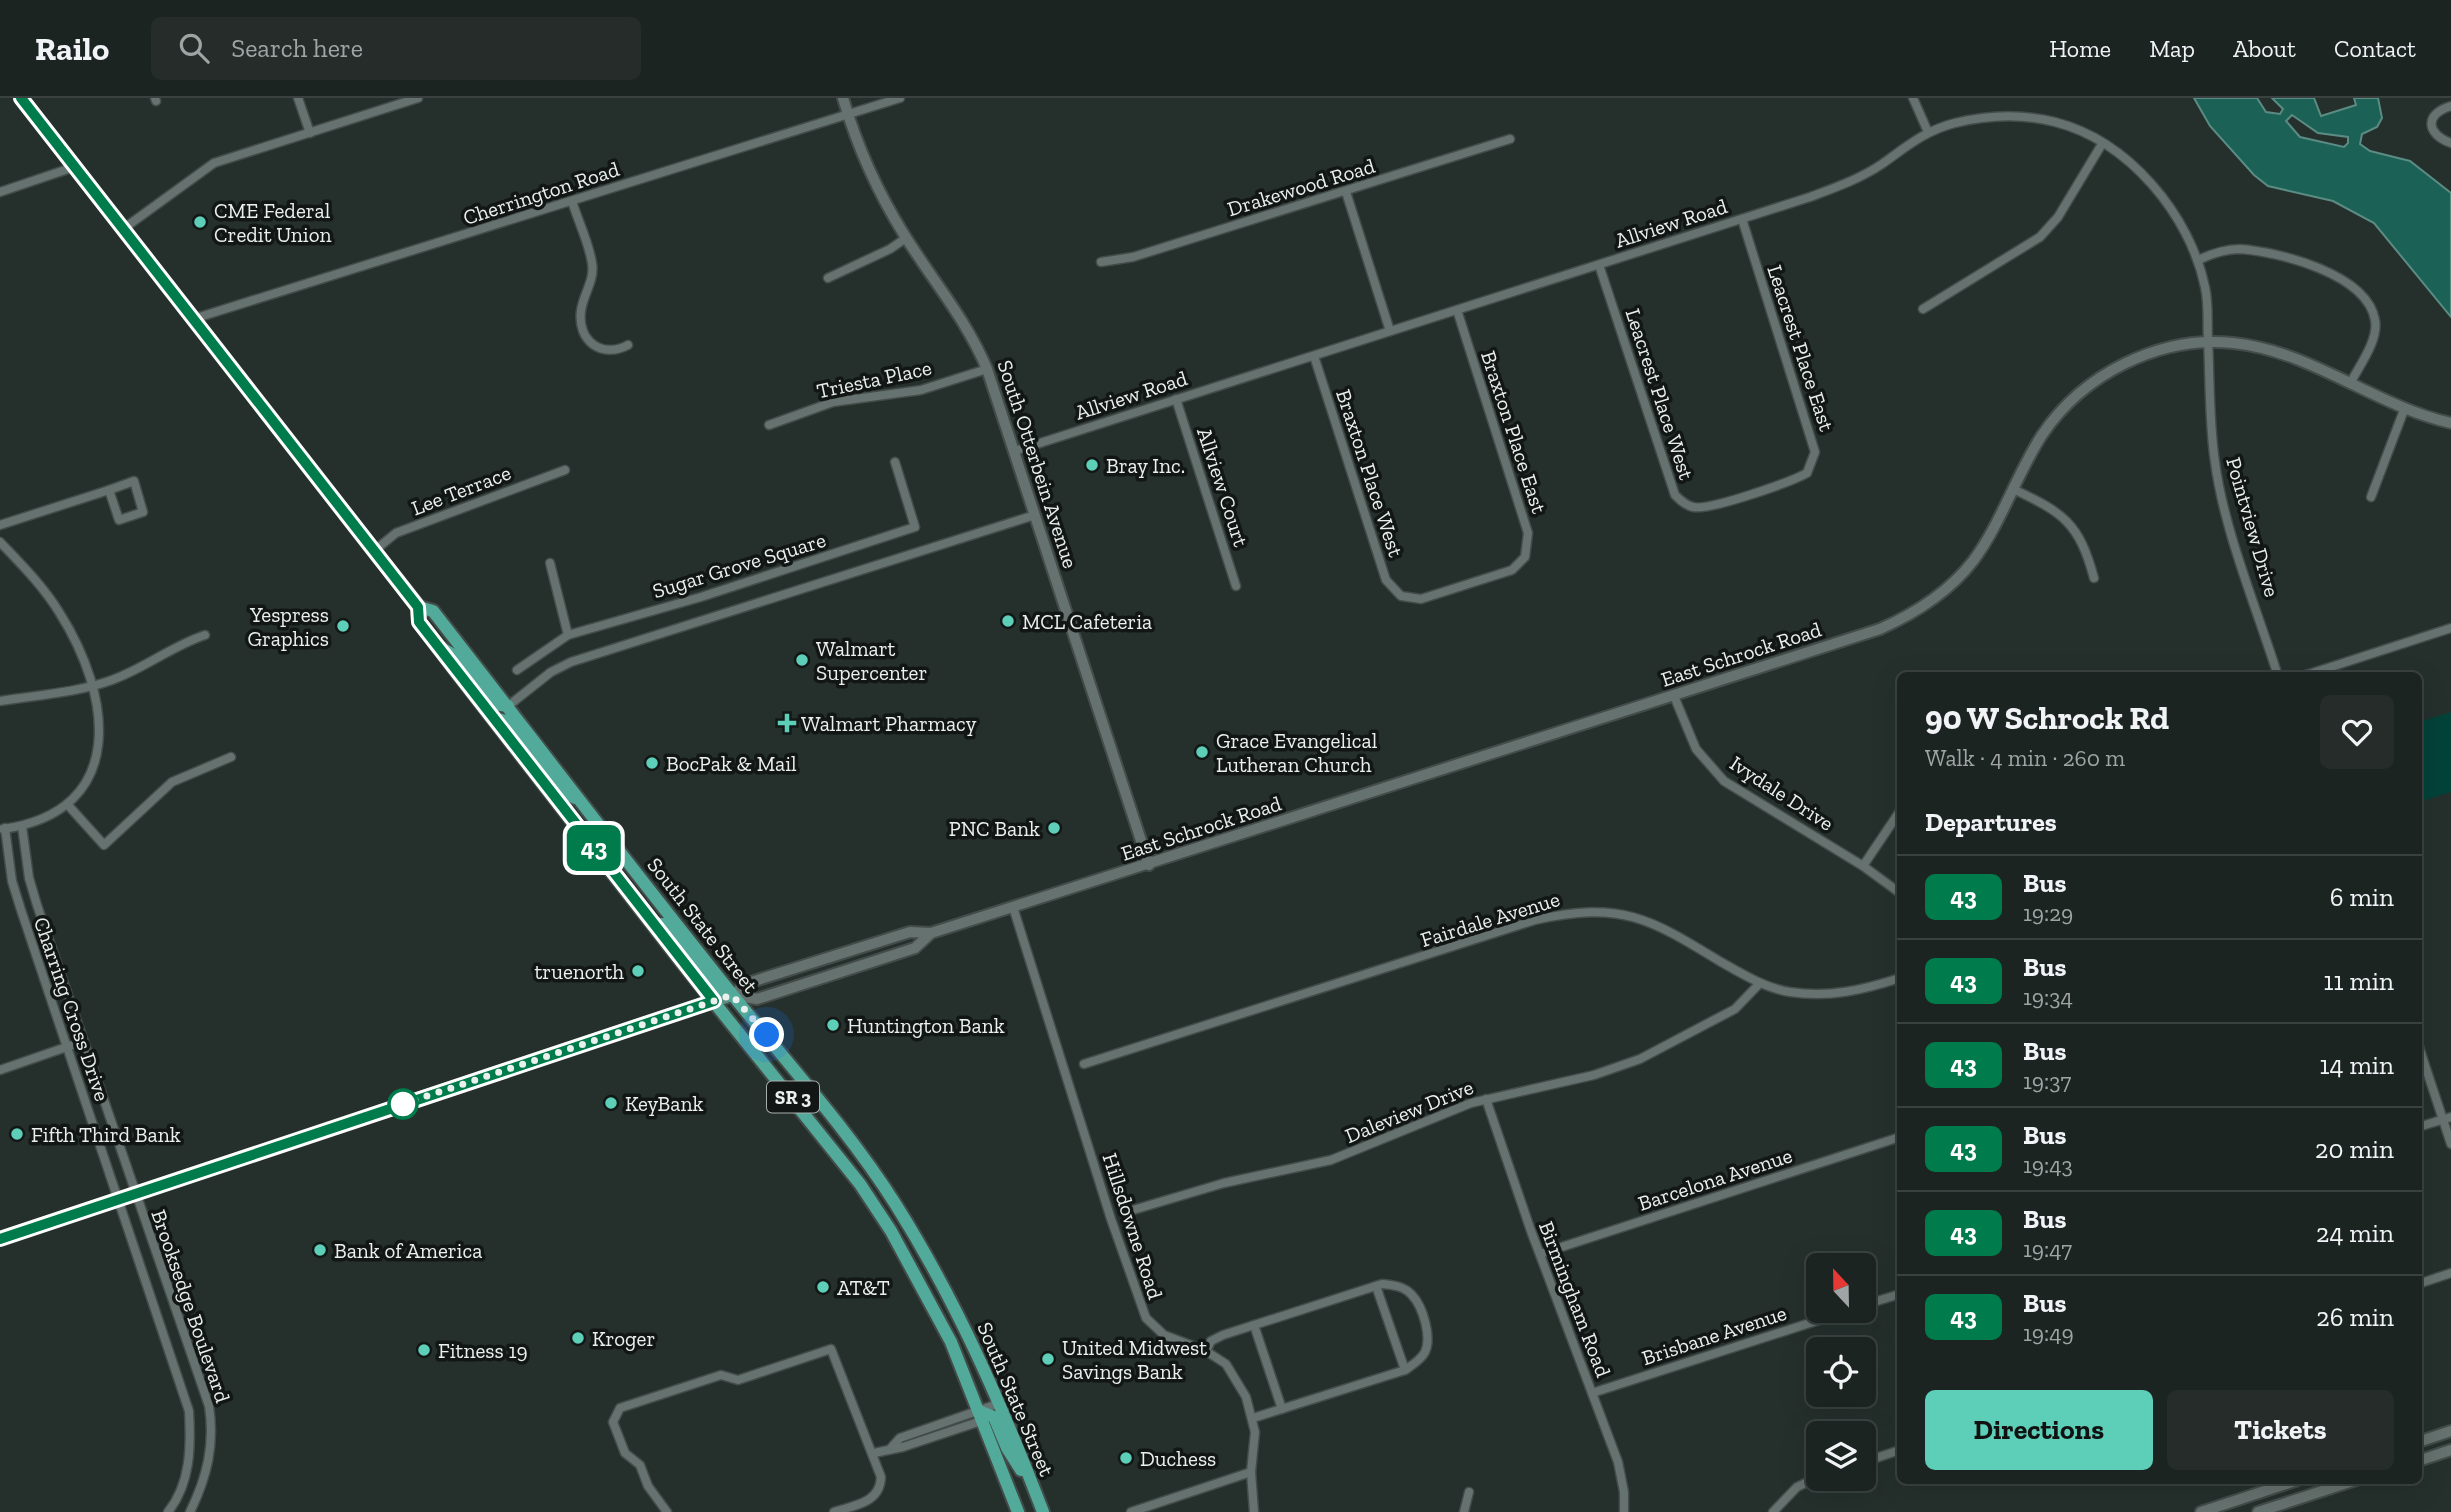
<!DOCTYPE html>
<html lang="en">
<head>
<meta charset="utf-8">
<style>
  :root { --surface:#1c2422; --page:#252c2a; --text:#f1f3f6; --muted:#a0a4a5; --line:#3a4140; --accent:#5dceb8 }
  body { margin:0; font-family:"Zilla Slab",serif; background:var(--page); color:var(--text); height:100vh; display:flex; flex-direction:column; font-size:26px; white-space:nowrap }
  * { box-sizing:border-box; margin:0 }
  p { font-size:23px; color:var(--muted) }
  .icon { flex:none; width:38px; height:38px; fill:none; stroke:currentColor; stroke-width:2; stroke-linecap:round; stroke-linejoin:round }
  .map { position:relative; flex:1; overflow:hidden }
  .sheet { position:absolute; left:1897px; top:574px; width:525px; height:812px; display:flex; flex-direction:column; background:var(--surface); border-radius:10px; box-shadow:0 7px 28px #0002,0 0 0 2px var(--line) }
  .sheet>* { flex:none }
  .badge { padding:0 14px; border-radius:10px; font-size:24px; line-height:46px }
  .needle { width:46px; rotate:338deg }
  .buttons { position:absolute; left:1806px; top:1155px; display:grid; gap:14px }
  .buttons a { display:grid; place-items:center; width:70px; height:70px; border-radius:10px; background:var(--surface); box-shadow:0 7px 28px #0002,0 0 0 2px var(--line); font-size:35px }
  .you { position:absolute; width:35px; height:35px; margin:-18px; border:5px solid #fff; border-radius:50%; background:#1a73e8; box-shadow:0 0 0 10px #1a73e833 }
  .map>.badge { position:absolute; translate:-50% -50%; box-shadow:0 0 0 4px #fff }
  h2 { padding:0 28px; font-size:26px; line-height:63px }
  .round { display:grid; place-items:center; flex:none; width:74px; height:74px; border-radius:10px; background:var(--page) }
  .summary { display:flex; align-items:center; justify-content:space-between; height:119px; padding:0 28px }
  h1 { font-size:33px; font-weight:800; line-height:52px }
  .action { display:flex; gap:14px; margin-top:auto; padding:14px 28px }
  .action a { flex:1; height:80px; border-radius:10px; background:var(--accent); color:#111; font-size:28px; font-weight:800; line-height:80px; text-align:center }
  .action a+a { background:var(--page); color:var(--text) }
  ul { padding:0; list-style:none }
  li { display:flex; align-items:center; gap:21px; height:84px; padding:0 28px; border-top:2px solid var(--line) }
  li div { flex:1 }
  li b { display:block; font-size:26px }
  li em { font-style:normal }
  li .badge { min-width:77px; font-weight:700; text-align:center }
  header { display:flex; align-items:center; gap:42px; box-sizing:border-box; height:98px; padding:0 35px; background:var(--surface); border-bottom:2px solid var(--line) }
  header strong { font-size:33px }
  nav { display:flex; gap:38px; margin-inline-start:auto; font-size:24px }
  .search { width:490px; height:63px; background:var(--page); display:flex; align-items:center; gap:18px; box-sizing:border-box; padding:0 24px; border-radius:10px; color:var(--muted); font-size:26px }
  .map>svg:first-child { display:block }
  .green { fill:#034239 }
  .water { fill:#1c6155; stroke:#5a8c83; stroke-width:2; fill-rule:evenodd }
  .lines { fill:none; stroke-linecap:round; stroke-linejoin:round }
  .minor-casing { stroke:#434c49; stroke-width:11 }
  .tertiary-casing { stroke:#434c49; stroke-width:14 }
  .secondary-casing { stroke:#434c49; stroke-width:16 }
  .primary-casing { stroke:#434c49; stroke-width:16 }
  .minor { stroke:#66726f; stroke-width:8 }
  .tertiary { stroke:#66726f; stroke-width:10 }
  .secondary { stroke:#5c8e85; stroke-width:12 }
  .primary { stroke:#52aa9b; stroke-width:12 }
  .line-casing { stroke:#fff; stroke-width:16 }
  .line { stroke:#007b4b; stroke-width:10 }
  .walk { stroke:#e9f0ee; stroke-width:7; stroke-dasharray:0 12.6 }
  .poi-dot { fill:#5dceb8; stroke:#121715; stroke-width:2.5 }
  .stop-dot { fill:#fff; stroke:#007b4b; stroke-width:3.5 }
  .labels { text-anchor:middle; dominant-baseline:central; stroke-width:7; stroke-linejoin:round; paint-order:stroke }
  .shield { fill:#121715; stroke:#a8afad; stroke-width:2 }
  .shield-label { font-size:19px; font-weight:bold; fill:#e9f0ee }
  .street-label { font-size:21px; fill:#e9f0ee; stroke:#121715 }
  .poi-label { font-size:21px; fill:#e9f0ee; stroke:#121715; text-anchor:start }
</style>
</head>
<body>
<header>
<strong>Railo</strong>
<div class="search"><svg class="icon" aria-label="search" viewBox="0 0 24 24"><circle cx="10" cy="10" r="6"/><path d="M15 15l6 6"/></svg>Search here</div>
<nav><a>Home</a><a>Map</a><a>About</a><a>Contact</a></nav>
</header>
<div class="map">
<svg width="2451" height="1414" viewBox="0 0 2451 1414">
  <rect width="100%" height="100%" fill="#25302d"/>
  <path class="green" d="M2451,614V694L2419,704V624Z"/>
  <path class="water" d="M2194,0H2257L2266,14L2280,16L2283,11L2272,0H2314L2321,18L2356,7L2354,0H2378L2382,20L2377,29L2362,36L2360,46L2370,53L2410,63L2451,95V219L2374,125L2333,103L2268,88L2254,77L2210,28ZM2292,17L2318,35L2348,39V45L2344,49L2300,39L2286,23Z"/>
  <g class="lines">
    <g class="minor-casing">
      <g id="minor">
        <path d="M155,0L156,3"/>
        <path d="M298,0L310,35"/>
        <path d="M1913,0L1928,34"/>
        <path d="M2451,8C2424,16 2426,36 2451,45"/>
        <path d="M0,94L74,69"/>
        <path d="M1346,94L1390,233"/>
        <path d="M572,103C578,123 589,145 592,165C595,183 583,196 581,213C577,243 602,261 628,247"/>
        <path d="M123,131L214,65L418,0"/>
        <path d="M2198,162C2211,156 2226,151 2240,151C2280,154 2367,176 2375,222C2379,242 2359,268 2350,286"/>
        <path d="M1101,164L1133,159L1510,41"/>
        <path d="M1599,167L1675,397C1680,402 1685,407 1693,409C1709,413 1791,384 1807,375L1815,354L1742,121"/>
        <path d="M828,180L890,151L906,140"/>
        <path d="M1923,211L2040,139L2058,119L2102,46"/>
        <path d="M193,221L900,0"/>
        <path d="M1314,258L1386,482L1401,498L1421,501L1512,472L1525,459L1528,435L1457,212"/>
        <path d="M1176,301L1236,488"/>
        <path d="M769,327L833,304L921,292L987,271"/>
        <path d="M1015,353L1810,99C1834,90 1860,81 1882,66C1906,49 1926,32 1955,25C1988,17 2023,16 2055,24C2129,43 2190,117 2205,189C2209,206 2207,225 2208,242C2210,283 2209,324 2215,364C2224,433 2257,511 2278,578"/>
        <path d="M134,383L143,414L119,422L109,392Z"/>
        <path d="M2013,391C2064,415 2079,425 2094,480"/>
        <path d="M2371,399L2404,312"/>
        <path d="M0,427L109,392"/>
        <path d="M0,444C21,466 43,488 59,514C112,597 129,713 3,731"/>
        <path d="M374,453L396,435L565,372"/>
        <path d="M550,465L568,537"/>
        <path d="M517,572L568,537L701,499L915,429L895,364"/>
        <path d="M2303,578L2451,530"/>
        <path d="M1674,598L1696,651L1724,683L1863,768L1900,795"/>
        <path d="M0,603C37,597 76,595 112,582C145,570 172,548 205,537"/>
        <path d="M508,608L551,574L571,564L1035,417"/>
        <path d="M67,706L104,747L172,684L231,659"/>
        <path d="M22,728L29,780L37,807L209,1308C215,1347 207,1379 190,1414"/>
        <path d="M5,730L12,783L21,812L189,1313C191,1348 191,1385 168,1414"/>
        <path d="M1863,768L1900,713"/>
        <path d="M1013,809L1111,1121L1146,1220L1164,1237L1206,1253L1226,1266L1246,1299L1255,1334L1251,1374L1254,1414"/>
        <path d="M2418,946L2451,1046"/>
        <path d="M1084,966L1535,822C1622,803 1649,820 1721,864C1742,876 1765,890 1790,894C1829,900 1863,892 1900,880"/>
        <path d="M0,972L81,944"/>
        <path d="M1486,1001L1531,1133L1618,1364L1624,1394V1414"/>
        <path d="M2418,1029L2451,1019"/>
        <path d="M1133,1112L1224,1085L1331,1062L1471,1005L1594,977L1640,961L1735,911L1760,885"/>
        <path d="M1540,1156L1900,1039"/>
        <path d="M2418,1186L2451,1175"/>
        <path d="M1376,1188L1405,1272"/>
        <path d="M1864,1207L1900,1196"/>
        <path d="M1254,1227L1282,1311"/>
        <path d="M1206,1253L1211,1243L1223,1237L1382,1186C1393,1187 1404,1188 1412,1197C1423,1209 1432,1239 1425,1254C1421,1262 1412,1267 1405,1272L1253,1320"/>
        <path d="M1592,1295L1847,1213"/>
        <path d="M891,1350L900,1340L1000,1305"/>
        <path d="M874,1355L903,1349L984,1322"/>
        <path d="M1864,1364L1900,1352"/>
        <path d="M667,1414L648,1388L640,1367L625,1355L613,1324L620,1310L721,1277L738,1282L831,1251L881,1379C880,1405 855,1407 834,1414"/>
        <path d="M1131,1414L1251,1374"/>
        <path d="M1464,1414L1469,1394"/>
        <path d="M1773,1414L1797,1389L1818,1379"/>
      </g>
    </g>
    <g class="tertiary-casing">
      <g id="tertiary">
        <path d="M843,0C857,48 878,95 905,138C933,183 966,221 987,271L1149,767"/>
        <path d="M732,897L748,885L910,834L931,835L1880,531C1916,515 1949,494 1973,463C2002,424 2016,377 2042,337C2083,276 2160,237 2233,245C2312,253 2375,308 2451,325"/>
        <path d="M732,897L757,901L915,850L931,835"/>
        <path d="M2418,1344L2451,1333"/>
        <path d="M2418,1363L2451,1352"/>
        <path d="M2201,1414L2298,1382"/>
        <path d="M2258,1414L2356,1382"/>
      </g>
    </g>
    <g class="secondary-casing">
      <path id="secondary" d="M0,1141L732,897"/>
    </g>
    <g class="primary-casing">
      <g id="primary">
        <path d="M21,0L374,453L419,509L433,513C532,640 630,769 731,895C787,965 848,1031 896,1107C957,1204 1002,1307 1043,1414"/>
        <path d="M419,509V524L459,577L681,863L860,1086L891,1133L951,1244L1018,1414"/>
        <path d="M443,551L461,561L494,606L508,608"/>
        <path d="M493,620L507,623L561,692L575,700"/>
        <path d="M663,826L717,892L731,897"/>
        <path d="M979,1313L994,1319L1007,1350L1021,1372"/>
      </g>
    </g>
    <use href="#minor" class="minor"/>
    <use href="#tertiary" class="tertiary"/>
    <use href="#secondary" class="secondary"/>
    <use href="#primary" class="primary"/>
  </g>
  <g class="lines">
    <g class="line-casing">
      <path id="line" d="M0,1141L714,903L419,524L418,509L21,0"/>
    </g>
    <use href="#line" class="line"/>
    <path class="walk" d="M403,1006L732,897L767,937"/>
  </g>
  <g class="poi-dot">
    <circle cx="200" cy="124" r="7"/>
    <circle cx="1092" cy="367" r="7"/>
    <circle cx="1008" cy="523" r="7"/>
    <circle cx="343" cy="528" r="7"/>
    <circle cx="802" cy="562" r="7"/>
    <path d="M783.5 614.5h7v7h7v7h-7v7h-7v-7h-7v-7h7z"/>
    <circle cx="1202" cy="654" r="7"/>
    <circle cx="652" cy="665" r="7"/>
    <circle cx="1054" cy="730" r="7"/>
    <circle cx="638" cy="873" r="7"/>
    <circle cx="833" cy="927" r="7"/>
    <circle cx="611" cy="1005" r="7"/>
    <circle cx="17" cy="1036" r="7"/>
    <circle cx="320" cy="1152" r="7"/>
    <circle cx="823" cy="1189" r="7"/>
    <circle cx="578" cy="1240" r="7"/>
    <circle cx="424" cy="1252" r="7"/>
    <circle cx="1048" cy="1261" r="7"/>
    <circle cx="1126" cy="1360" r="7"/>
  </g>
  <circle class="stop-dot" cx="403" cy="1006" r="14"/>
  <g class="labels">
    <rect class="shield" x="767" y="983.5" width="52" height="31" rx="5"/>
    <g class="shield-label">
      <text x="793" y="999">SR 3</text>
    </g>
    <g class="street-label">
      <text transform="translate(1301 89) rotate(-17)">Drakewood Road</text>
      <text transform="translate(541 95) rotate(-18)">Cherrington Road</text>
      <text transform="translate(1671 125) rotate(-18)">Allview Road</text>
      <text transform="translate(1801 250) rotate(72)">Leacrest Place East</text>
      <text transform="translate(874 281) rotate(-12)">Triesta Place</text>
      <text transform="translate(1660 296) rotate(72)">Leacrest Place West</text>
      <text transform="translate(1131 297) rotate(-18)">Allview Road</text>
      <text transform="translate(1514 334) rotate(72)">Braxton Place East</text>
      <text transform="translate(1038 366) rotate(72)">South Otterbein Avenue</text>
      <text transform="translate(1370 375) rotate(72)">Braxton Place West</text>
      <text transform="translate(1223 389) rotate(72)">Allview Court</text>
      <text transform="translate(461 392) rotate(-21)">Lee Terrace</text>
      <text transform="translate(2253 429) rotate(74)">Pointview Drive</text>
      <text transform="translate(739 467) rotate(-17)">Sugar Grove Square</text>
      <text transform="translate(1741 556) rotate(-18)">East Schrock Road</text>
      <text transform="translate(1782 695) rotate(33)">Ivydale Drive</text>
      <text transform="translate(1201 730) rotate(-18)">East Schrock Road</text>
      <text transform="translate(1490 821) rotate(-17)">Fairdale Avenue</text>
      <text transform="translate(703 827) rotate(52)">South State Street</text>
      <text transform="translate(72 911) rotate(71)">Charring Cross Drive</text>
      <text transform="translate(1409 1013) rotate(-22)">Daleview Drive</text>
      <text transform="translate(1715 1081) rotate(-18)">Barcelona Avenue</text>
      <text transform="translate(1133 1128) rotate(72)">Hillsdowne Road</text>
      <text transform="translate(1575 1201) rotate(69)">Birmingham Road</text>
      <text transform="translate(191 1208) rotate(71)">Brooksedge Boulevard</text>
      <text transform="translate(1714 1237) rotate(-18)">Brisbane Avenue</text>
      <text transform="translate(1016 1301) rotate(67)">South State Street</text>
    </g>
    <g class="poi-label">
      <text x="214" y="112">CME Federal<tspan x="214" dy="24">Credit Union</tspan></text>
      <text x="1106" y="367">Bray Inc.</text>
      <text x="329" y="516" text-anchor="end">Yespress<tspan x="329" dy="24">Graphics</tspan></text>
      <text x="1022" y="523">MCL Cafeteria</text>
      <text x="816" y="550">Walmart<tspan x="816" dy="24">Supercenter</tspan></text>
      <text x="801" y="625">Walmart Pharmacy</text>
      <text x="1216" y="642">Grace Evangelical<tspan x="1216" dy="24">Lutheran Church</tspan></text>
      <text x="666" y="665">BocPak &amp; Mail</text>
      <text x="1040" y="730" text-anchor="end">PNC Bank</text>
      <text x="624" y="873" text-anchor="end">truenorth</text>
      <text x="847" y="927">Huntington Bank</text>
      <text x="625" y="1005">KeyBank</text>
      <text x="31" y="1036">Fifth Third Bank</text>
      <text x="334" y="1152">Bank of America</text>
      <text x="837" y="1189">AT&amp;T</text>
      <text x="592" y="1240">Kroger</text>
      <text x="1062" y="1249">United Midwest<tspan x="1062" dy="24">Savings Bank</tspan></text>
      <text x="438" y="1252">Fitness 19</text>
      <text x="1140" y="1360">Duchess</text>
    </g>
  </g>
</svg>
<div class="buttons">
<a><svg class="needle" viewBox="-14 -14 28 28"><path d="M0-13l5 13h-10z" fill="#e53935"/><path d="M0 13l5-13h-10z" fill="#a0a4a5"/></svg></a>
<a><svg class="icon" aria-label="locate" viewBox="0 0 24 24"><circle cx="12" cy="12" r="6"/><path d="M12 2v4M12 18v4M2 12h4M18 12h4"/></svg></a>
<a><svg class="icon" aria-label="layers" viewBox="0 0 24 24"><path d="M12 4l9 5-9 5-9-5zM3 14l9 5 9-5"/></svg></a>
</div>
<div class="you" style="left:767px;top:937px"></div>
<b class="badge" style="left:594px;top:750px;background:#007b4b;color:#fff">43</b>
<section class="sheet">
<div class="summary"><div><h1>90 W Schrock Rd</h1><p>Walk · 4 min · 260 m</p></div><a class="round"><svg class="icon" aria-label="heart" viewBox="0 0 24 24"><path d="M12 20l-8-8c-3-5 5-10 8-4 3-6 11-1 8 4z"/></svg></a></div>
<h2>Departures</h2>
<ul>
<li><span class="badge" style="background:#007b4b;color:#fff">43</span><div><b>Bus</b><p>19:29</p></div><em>6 min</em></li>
<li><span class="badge" style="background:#007b4b;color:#fff">43</span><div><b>Bus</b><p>19:34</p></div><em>11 min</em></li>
<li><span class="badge" style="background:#007b4b;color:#fff">43</span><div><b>Bus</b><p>19:37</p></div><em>14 min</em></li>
<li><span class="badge" style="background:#007b4b;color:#fff">43</span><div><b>Bus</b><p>19:43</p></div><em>20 min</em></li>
<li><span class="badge" style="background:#007b4b;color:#fff">43</span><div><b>Bus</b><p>19:47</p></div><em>24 min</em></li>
<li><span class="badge" style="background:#007b4b;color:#fff">43</span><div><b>Bus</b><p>19:49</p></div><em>26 min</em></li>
</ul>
<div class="action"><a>Directions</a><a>Tickets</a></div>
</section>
</div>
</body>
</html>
